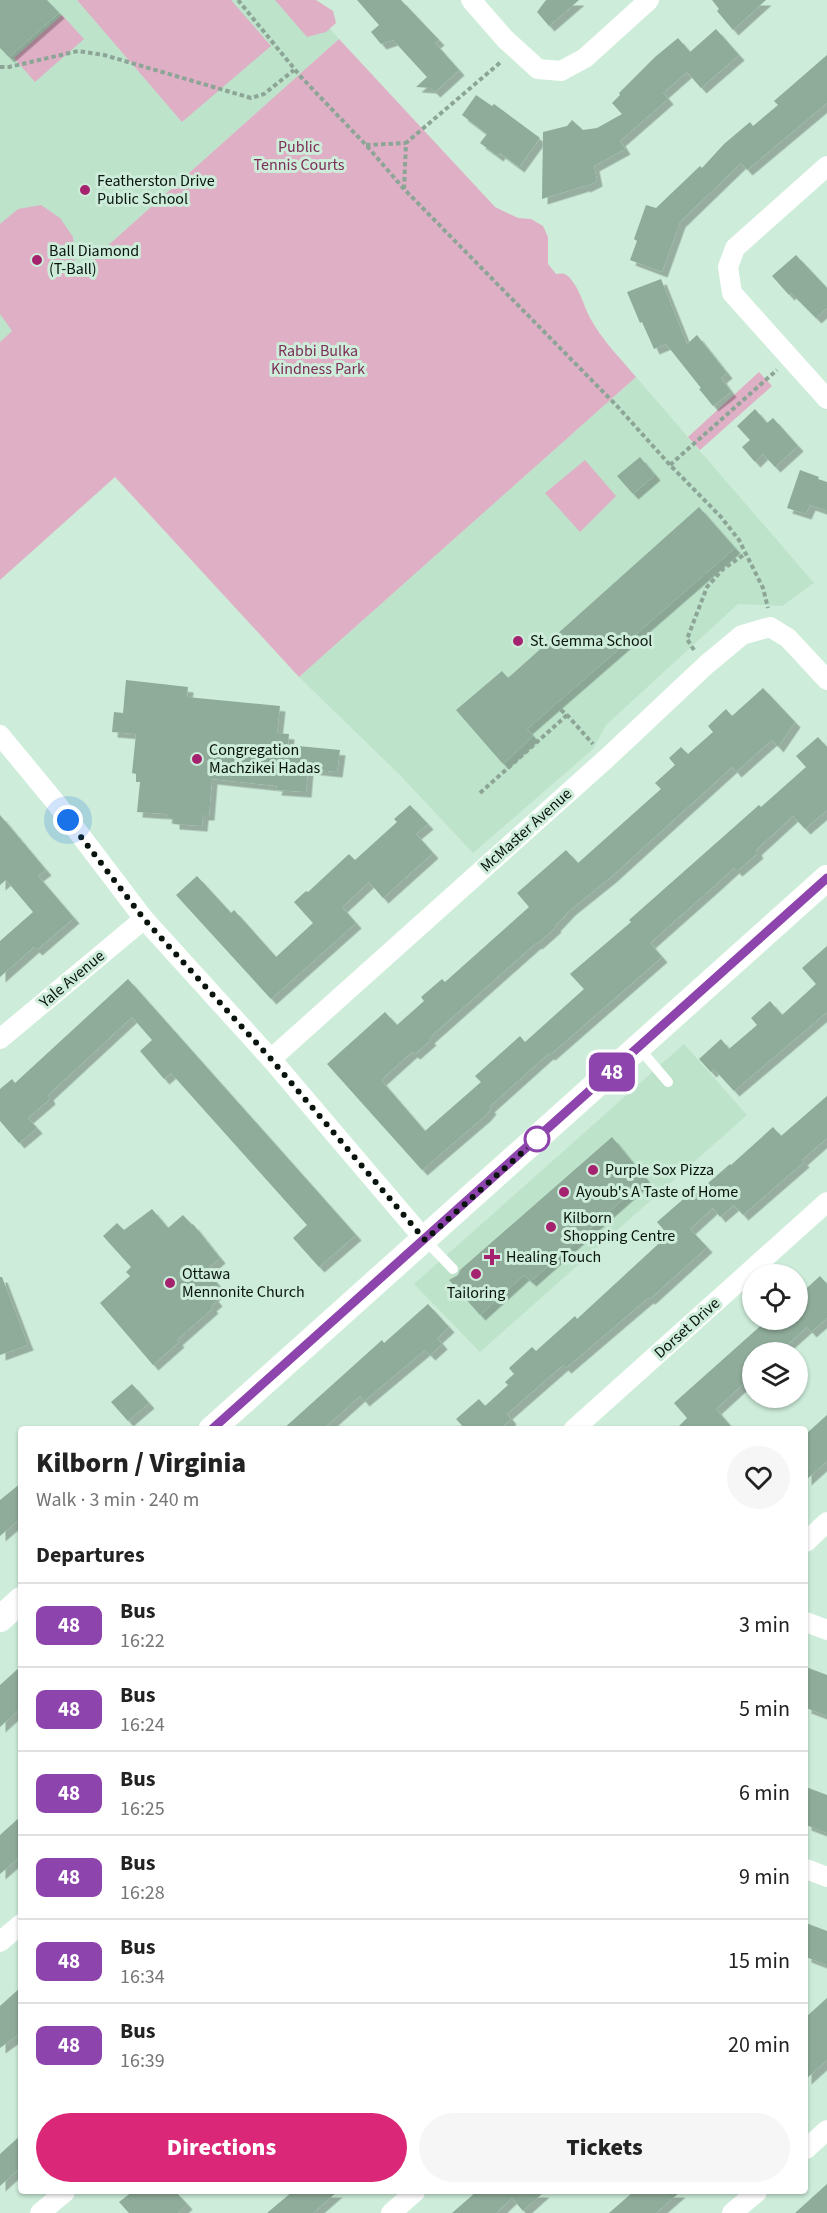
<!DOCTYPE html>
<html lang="en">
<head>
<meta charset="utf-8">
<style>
  :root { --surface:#fff; --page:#f6f6f6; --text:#222; --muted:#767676; --line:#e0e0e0; --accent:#db2777 }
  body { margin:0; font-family:"Source Sans 3",sans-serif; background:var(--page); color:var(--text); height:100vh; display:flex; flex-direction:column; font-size:22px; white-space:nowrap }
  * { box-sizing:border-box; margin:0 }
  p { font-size:20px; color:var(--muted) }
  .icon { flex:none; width:33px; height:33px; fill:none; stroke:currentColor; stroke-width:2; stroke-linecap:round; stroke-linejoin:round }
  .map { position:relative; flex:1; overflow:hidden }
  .details { position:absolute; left:18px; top:1426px; width:790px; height:768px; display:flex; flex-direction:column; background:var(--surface); border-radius:6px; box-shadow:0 2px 4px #0004 }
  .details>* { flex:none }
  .badge { padding:0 12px; border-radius:9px; font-size:21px; line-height:39px }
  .buttons { position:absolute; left:742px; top:1264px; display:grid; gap:12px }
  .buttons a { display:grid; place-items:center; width:66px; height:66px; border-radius:50%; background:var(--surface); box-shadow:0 2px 4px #0004; font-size:30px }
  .you { position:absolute; width:30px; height:30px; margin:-15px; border:4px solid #fff; border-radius:50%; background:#1a73e8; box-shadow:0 0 0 9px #1a73e833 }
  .map>.badge { position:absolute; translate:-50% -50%; box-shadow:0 0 0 3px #fff }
  h2 { padding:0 18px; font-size:22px; line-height:54px }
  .round { display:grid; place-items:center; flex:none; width:63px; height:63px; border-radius:32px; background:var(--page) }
  .head { display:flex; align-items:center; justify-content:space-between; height:102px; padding:0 18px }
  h1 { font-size:28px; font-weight:800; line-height:45px }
  .cta { display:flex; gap:12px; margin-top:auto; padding:12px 18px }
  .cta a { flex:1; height:69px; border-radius:36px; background:var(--accent); color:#fff; font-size:24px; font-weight:800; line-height:69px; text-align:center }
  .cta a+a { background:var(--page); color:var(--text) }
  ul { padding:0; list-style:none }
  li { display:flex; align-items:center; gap:18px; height:84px; padding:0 18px; border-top:2px solid var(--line) }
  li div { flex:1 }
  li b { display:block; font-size:22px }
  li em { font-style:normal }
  li .badge { min-width:66px; font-weight:700; text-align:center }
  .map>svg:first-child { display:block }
  .built { fill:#bde3cb }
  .green { fill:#dfafc5 }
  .building { fill:#8fac9a; filter:url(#shadow) }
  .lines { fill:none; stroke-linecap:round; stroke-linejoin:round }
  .path { stroke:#8ca596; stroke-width:4; stroke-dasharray:4.5 3; stroke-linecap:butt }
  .service { stroke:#fff; stroke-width:10 }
  .minor { stroke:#fff; stroke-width:20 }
  .tertiary { stroke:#fff; stroke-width:26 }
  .line-casing { stroke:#fff; stroke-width:14 }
  .line { stroke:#8e44ad; stroke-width:9 }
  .walk { stroke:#09140d; stroke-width:6; stroke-dasharray:0 10.8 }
  .poi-dot { fill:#a5226f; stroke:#cdecd9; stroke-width:2 }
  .stop-dot { fill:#fff; stroke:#8e44ad; stroke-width:3 }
  .labels { text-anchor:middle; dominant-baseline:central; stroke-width:6; stroke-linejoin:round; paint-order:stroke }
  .park-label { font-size:16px; fill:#7d2e58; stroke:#cdecd9 }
  .poi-label { font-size:16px; fill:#09140d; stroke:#cdecd9; text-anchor:start }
  .street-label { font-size:16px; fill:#09140d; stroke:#cdecd9 }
</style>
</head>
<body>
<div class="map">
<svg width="827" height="2213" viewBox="0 0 827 2213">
  <defs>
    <filter id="shadow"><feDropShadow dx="5.5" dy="5.5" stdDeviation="0" flood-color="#0004"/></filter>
  </defs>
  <rect width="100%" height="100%" fill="#cdecd9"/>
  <g class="built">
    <path d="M0,0H304L339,39L0,342Z"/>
    <path d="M636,377L814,583L782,606L738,604L606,725L593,749L473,853L401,776L299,677Z"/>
    <path d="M684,1044L747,1115L480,1352L414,1284Z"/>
  </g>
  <g class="green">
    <path d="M77,0H231L271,46L182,122Z"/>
    <path d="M275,0H316L333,11L336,23L326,32L307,37Z"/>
    <path d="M62,15L84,39L35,82L14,58Z"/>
    <path d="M339,39L495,207L518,218L531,219L543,226L548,237V264L556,274C562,273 565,273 569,277C580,289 583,304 590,318C602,340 620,358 636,377L299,677L115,477L0,580V342L12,331L0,314V224L18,209L41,205L60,218L73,237L76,274Z"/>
    <path d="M759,372L772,386L700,450L688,437Z"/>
    <path d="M585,460L616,496L580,532L545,493Z"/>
  </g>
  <g class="building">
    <path d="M0,0H47L59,13L9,57L0,48Z"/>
    <path d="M357,0H401L439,40L435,43L459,70L435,92L431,88L416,87L427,77L393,40L381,44L371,32L379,25Z"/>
    <path d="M546,0H579L549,26L537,12Z"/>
    <path d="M712,0H766L733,30L717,11L719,9Z"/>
    <path d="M716,29L739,55L701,88L687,72L663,93L668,99L620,141L625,149L594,166L597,181L585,187L584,186L542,199L543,132L567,126L572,120L583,130L597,128L622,114L612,103L620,95L619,93L655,57L678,38L690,52Z"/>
    <path d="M827,55V103L747,170L741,163L680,222L662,272L630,260L637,241L634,239L646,205L656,208L700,166L702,168L724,144L750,122L753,126L778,105L774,101Z"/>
    <path d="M476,95L492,106L494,104L540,138L519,167L500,153L498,156L480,143L487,134L462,115Z"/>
    <path d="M796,255L827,288V308L816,318L791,293L789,295L772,276Z"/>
    <path d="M661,279L687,344L697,335L727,373L721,378L731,392L713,406L699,389L701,388L666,344L654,349L642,322L640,323L627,292Z"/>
    <path d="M755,409L767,423L773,418L798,446L775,467L763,454L755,462L742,447L750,440L737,426Z"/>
    <path d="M640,457L655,475L633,494L617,476Z"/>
    <path d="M800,470L819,477L818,479L827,482V511L810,505L806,514L787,508Z"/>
    <path d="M699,507L735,548L527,729L533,736L503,764L456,710L502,671L508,678Z"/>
    <path d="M126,680L188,687L187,697L280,706L277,733L289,734L288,745L340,750L337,772L308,769L306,792L276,790L277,786L212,779L209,815H203L202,826L174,824V819L166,818L167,814L137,812L140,782H136V774L132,773L136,734L112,732L114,712L123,713Z"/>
    <path d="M763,688L795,722L778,747L772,740L736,772L732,767L611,877L570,910L555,926L556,927L537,944L536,943L429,1038L431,1040L415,1054L412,1052L381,1080L425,1131L481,1082L475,1076L520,1036L525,1042L584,989L570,974L631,922L629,920L759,805L761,807L806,767L796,756L818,737L827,747V810L805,829L793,816L756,850L758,853L737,871L734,868L712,888L650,943L662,957L550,1055L548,1054L489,1107L491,1109L485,1116L422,1170L327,1064L385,1012L397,1025L424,1001L421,997L442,979L445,982L529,907L517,893L566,850L578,863L661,789L655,783L675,765L669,758L681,747L688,754L713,732L708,726L726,709L732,716Z"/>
    <path d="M410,805L428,824L416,834L433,853L383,898L369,882L342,907L356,923L271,999L176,895L197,876L231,913L234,910L276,957L313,923L294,902L306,891L308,892L349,854L355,860L397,822L394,819Z"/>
    <path d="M0,815L46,870L38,876L74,918L37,950L34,947L0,977V941L33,912L6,880L0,885Z"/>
    <path d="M827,946V1012L734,1091L714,1069L711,1072L699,1059L721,1039L729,1049L757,1025L751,1018L770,1001L782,1015L816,984L802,968Z"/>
    <path d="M128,979L356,1235L319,1267L293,1238L307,1225L171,1073L164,1079L140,1051L152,1040L132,1017L48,1095L50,1099L28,1118L37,1128L19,1143L0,1121V1089L12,1079L15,1083Z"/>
    <path d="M827,1096V1138L802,1160L804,1162L743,1215L734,1205L720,1217L713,1208L690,1229L707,1247L650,1299L648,1298L566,1368L563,1365L507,1414L511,1419L499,1430H466L456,1419L479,1399L485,1406L508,1385L505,1382L514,1374L509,1368L532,1347L536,1351L575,1316L577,1319L668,1235L657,1222L688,1195L691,1198L730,1164L731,1165L773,1127L781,1136Z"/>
    <path d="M612,1137L646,1179L531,1281L524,1275L480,1315L449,1280L458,1275L460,1270Z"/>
    <path d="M152,1209L168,1228L183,1215L192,1225L193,1224L220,1258L206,1270L222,1289L213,1296L217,1301L211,1306L213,1308L177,1340L179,1342L153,1365L100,1303L130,1276L126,1272L131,1267L103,1236L117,1223L124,1230Z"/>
    <path d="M820,1276L827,1284V1318L811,1332L807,1327L778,1353H753V1375L716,1409L734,1430H675L687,1418L674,1403L767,1320H798V1296Z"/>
    <path d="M0,1277H2L28,1345L0,1355Z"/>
    <path d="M428,1304L449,1327L437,1338L442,1344L430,1355L425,1350L364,1401L360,1396L322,1430H282L382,1340L384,1343Z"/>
    <path d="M132,1384L149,1403L128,1421L111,1402Z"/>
    <path d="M827,1415V1461L806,1480V1434Z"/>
    <path d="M21,1483V1518L0,1536V1500Z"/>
    <path d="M21,1666V1708L0,1727V1685Z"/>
    <path d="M806,1667L827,1675V1716L806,1708Z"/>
    <path d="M806,1787L827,1795V1833L806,1825Z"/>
    <path d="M21,1816V1856L0,1874V1835Z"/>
    <path d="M806,1923L827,1931V1965L806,1957Z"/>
    <path d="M21,1987V2033L0,2048V2006Z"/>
    <path d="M827,1998V2060L806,2079V2017Z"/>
    <path d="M21,2135V2167L0,2186V2154Z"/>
    <path d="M827,2184V2213H795Z"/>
    <path d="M132,2192H176L187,2204L178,2213H129L119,2202Z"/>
    <path d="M292,2192H337L313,2213H267Z"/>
    <path d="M476,2192H544L523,2211L512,2198L496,2213H452Z"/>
    <path d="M633,2192H680L656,2213H609Z"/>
  </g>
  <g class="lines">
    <g class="path">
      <path d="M238,0L301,77L366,145L404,189L617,406L670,465L721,517L739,540L763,588L768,608"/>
      <path d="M0,67H9L78,51L104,55L251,98L264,94L294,70"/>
      <path d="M366,145L406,143"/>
      <path d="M404,189L406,143L502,61"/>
      <path d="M670,465L777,370"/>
      <path d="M694,650L687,639L707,587L723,569L745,554"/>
      <path d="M555,705L567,715L593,744"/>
      <path d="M480,793L567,715"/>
    </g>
    <g class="service">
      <path d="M639,1048L668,1082"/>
      <path d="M425,1240L453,1269"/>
    </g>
    <g class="minor">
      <path d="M471,0L505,39L538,69L561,71L585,58L649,0"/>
      <path d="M827,166L735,248L728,267L732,293L827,399"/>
      <path d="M0,735L56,803L144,919L271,1059L425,1240"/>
      <path d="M0,1039L144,919"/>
      <path d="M271,1059L607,758L706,665L742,635L770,627L788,638L827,680"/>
      <path d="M573,1430L827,1202"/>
      <path d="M806,1542L827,1522"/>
      <path d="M806,1622L827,1630"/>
      <path d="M806,1869L827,1877"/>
      <path d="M0,1942L21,1924"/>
      <path d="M806,2149L827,2130"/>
      <path d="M40,2213L65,2192"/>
      <path d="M391,2213L415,2192"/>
      <path d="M732,2213L757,2192"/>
    </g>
    <g class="tertiary">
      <path d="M211,1430L827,878"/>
      <path d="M0,1619L21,1600"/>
    </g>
  </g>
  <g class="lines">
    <g class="line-casing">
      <path id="line" d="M211,1430L827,878"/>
    </g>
    <use href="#line" class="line"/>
    <path class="walk" d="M68,820L144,919L271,1059L425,1240L537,1139"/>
  </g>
  <g class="poi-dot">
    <circle cx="85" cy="190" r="6"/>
    <circle cx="37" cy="260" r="6"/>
    <circle cx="518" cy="641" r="6"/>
    <circle cx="197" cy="759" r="6"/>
    <circle cx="593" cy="1170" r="6"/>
    <circle cx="564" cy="1192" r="6"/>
    <circle cx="551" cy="1227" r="6"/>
    <path d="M489 1248h6v6h6v6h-6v6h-6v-6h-6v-6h6z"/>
    <circle cx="476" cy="1274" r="6"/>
    <circle cx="170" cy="1283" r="6"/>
  </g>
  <circle class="stop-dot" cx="537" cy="1139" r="12"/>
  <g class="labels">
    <g class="park-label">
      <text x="299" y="147">Public<tspan x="299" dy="18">Tennis Courts</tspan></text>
      <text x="318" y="351">Rabbi Bulka<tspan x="318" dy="18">Kindness Park</tspan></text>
    </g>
    <g class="poi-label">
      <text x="97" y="181">Featherston Drive<tspan x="97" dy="18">Public School</tspan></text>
      <text x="49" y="251">Ball Diamond<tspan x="49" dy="18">(T-Ball)</tspan></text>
      <text x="530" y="641">St. Gemma School</text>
      <text x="209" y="750">Congregation<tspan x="209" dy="18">Machzikei Hadas</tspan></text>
      <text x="605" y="1170">Purple Sox Pizza</text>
      <text x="576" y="1192">Ayoub's A Taste of Home</text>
      <text x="563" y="1218">Kilborn<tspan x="563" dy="18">Shopping Centre</tspan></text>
      <text x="506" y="1257">Healing Touch</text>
      <text x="182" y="1274">Ottawa<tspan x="182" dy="18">Mennonite Church</tspan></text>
      <text x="476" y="1293" text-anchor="middle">Tailoring</text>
    </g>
    <g class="street-label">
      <text transform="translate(526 830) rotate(-42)">McMaster Avenue</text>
      <text transform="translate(72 979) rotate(-40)">Yale Avenue</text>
      <text transform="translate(687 1328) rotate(-42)">Dorset Drive</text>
    </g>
  </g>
</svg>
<div class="buttons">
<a><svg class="icon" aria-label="locate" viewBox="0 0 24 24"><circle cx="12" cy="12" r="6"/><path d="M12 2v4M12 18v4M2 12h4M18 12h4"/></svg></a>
<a><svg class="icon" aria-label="layers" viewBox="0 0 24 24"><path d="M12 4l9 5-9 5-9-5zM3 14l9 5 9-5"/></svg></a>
</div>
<div class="you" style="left:68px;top:820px"></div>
<b class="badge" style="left:612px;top:1072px;background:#8e44ad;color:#fff">48</b>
<section class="details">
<div class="head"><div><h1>Kilborn / Virginia</h1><p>Walk · 3 min · 240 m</p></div><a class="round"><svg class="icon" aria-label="heart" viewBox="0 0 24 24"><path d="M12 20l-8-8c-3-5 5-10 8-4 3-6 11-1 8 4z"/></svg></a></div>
<h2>Departures</h2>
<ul>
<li><span class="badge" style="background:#8e44ad;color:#fff">48</span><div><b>Bus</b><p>16:22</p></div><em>3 min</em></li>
<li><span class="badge" style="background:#8e44ad;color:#fff">48</span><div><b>Bus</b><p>16:24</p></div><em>5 min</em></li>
<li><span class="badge" style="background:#8e44ad;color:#fff">48</span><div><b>Bus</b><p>16:25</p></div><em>6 min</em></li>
<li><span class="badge" style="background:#8e44ad;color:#fff">48</span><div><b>Bus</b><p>16:28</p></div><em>9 min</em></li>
<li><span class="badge" style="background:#8e44ad;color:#fff">48</span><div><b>Bus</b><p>16:34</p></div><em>15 min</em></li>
<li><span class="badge" style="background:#8e44ad;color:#fff">48</span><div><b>Bus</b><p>16:39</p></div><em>20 min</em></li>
</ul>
<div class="cta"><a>Directions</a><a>Tickets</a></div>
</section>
</div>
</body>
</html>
